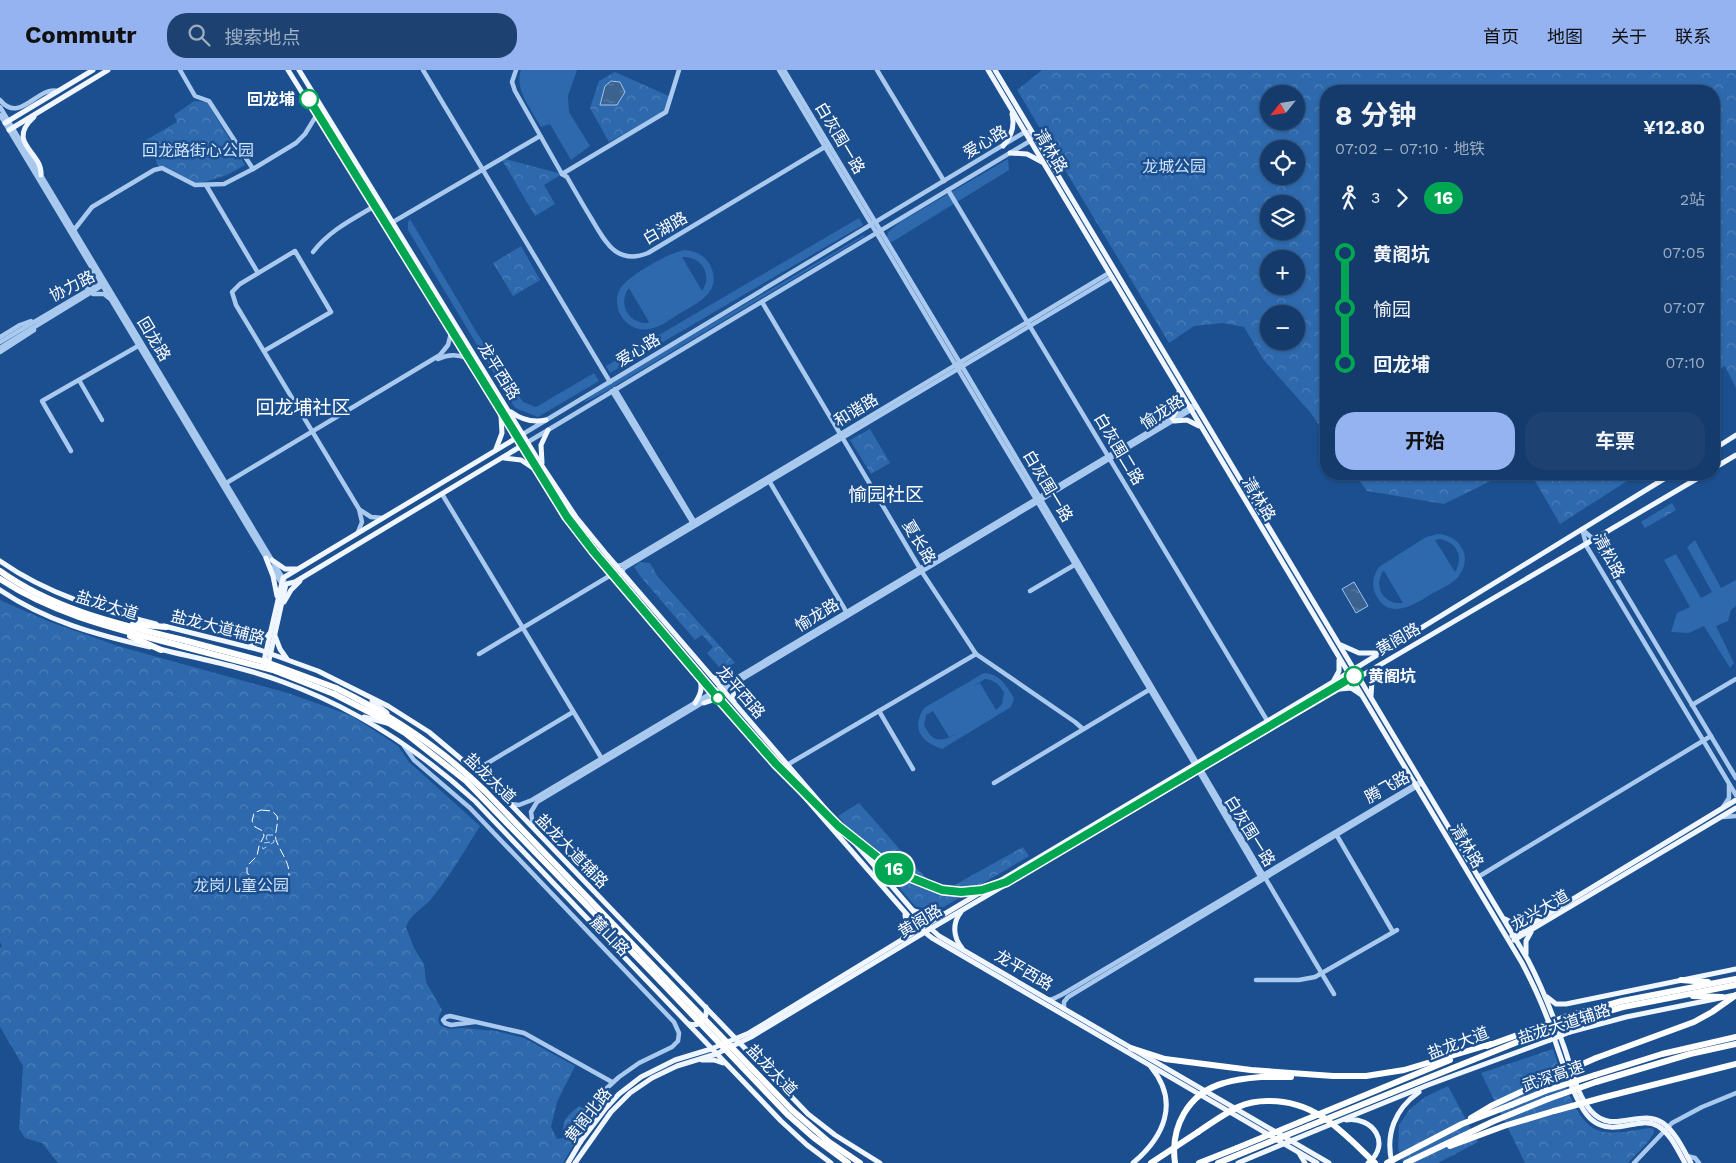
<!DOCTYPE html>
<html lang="zh">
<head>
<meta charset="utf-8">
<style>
  :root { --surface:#143b6b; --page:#1d4271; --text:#f1f3f6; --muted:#9dadc1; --line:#33557e; --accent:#95b2f1 }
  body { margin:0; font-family:"Work Sans","Noto Sans SC",sans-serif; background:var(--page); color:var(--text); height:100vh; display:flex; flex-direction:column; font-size:19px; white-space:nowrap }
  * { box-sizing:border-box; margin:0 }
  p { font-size:16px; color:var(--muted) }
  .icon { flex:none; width:28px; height:28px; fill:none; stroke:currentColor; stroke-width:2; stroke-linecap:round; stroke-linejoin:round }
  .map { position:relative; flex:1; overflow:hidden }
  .side { position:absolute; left:1320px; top:15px; width:400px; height:395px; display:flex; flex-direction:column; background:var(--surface); border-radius:20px; box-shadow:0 1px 4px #0004,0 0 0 1px var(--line) }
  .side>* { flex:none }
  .badge { padding:0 10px; border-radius:16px; font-size:18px; line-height:32px }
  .needle { width:32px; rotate:240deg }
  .fabs { position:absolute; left:1260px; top:15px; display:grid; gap:10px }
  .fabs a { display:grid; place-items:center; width:45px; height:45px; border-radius:50%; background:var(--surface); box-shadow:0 1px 4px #0004,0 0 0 1px var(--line); font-size:25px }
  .map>.badge { position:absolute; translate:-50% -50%; box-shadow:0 0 0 2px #fff }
  .legs { display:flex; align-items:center; gap:8px; height:55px; padding:0 15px; font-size:16px }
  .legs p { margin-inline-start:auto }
  .overview { display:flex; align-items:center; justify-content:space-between; height:85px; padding:0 15px }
  h1 { font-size:28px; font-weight:700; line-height:38px }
  .action { display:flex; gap:10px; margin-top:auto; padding:10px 15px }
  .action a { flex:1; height:58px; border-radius:20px; background:var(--accent); color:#111; font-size:20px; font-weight:700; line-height:58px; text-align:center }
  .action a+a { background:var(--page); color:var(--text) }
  ul { padding:0 15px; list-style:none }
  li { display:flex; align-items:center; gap:18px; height:55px; font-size:19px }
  li i { display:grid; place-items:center; width:8px; height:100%; margin:0 6px; background:currentColor }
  li i::after { content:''; width:12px; height:12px; margin:-6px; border:4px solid; border-radius:50%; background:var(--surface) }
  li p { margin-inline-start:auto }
  li:first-child i { background:linear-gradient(#0000 50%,currentColor 0) }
  li:last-child i { background:linear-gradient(currentColor 50%,#0000 0) }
  header { display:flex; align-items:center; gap:30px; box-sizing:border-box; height:70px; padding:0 25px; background:var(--accent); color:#111 }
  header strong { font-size:24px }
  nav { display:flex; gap:28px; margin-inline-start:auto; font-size:18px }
  .search { width:350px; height:45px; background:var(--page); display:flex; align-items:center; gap:12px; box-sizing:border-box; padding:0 18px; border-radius:20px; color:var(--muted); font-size:19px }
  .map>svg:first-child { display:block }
  .green { fill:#2e69ad; fill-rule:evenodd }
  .forest { fill:url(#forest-crowns); fill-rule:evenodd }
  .water { fill:url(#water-ripples); stroke:#9cc4f0 }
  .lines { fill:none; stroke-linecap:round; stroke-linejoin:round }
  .ferry { stroke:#b5d3f5; stroke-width:1; stroke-dasharray:6 5; stroke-linecap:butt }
  .minor { stroke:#a9c9ee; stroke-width:4.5 }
  .major { stroke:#f0f6ff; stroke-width:5 }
  .highway { stroke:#fff; stroke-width:6 }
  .rail { stroke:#fff; stroke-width:1; stroke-dasharray:9 4; stroke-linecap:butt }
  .major-bridge { stroke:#f0f6ff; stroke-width:5 }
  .highway-bridge { stroke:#fff; stroke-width:6 }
  .line-1-casing { stroke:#fff; stroke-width:11 }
  .line-1 { stroke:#00a651; stroke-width:8 }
  .stop-1-dot { fill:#fff; stroke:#00a651; stroke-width:2.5 }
  .labels { text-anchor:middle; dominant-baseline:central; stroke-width:5; stroke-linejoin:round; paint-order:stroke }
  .stop-label { font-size:16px; font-weight:bold; fill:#fff; stroke:#1b4f8f; text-anchor:end }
  .street-label { font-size:16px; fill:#fff; stroke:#1b4f8f }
  .park-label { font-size:16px; fill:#cfe3fa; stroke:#1b4f8f }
  .quarter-label { font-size:19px; fill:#fff; stroke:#1b4f8f }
</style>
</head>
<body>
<header>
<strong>Commutr</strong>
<div class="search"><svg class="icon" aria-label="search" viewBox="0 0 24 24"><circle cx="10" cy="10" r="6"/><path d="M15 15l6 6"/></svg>搜索地点</div>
<nav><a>首页</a><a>地图</a><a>关于</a><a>联系</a></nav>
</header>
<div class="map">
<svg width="1736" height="1093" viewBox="0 0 1736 1093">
  <defs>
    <pattern id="forest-crowns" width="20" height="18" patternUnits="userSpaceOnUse" patternTransform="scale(1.25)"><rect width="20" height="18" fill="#2e69ad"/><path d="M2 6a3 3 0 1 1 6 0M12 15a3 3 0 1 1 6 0" fill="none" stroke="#4d80b9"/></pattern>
    <pattern id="water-ripples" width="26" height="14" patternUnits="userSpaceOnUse" patternTransform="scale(1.25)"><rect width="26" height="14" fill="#3c6290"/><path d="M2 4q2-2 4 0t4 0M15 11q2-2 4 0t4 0" fill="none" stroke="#597aa1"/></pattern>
  </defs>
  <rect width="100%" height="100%" fill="#1b4f8f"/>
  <g class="green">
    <path d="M521,0H577L568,26L569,42L590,76L571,90L550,54L541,57C532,40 514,20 521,0Z"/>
    <path d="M1008,89L1009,100L892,172L886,171L888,162L900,152Z"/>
    <path d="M859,148L863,155L610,303L606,296Z"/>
    <path d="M410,149L477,263L523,332L536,337L594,303L599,311L538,347L515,338L408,160V152Z"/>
    <path d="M864,165L865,166L603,323L581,334L600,319Z"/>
    <path d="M685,180C695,181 705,185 710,195C724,222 696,234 677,245C669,250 662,256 653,258C630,266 609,240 620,219C627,206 670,182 685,180ZM682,187C702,186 713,205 702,221ZM629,218L649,252L648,253C629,254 617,234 629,218Z"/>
    <path d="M1438,464C1459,465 1473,486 1460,504C1455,513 1444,517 1435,522C1418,532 1390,553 1376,525C1371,516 1373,505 1379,497L1426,467ZM1439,469C1456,471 1465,487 1455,502L1435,470ZM1383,501H1384L1403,533C1384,535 1373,517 1383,501Z"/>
    <path d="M1695,470L1721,518L1736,510V536L1731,540L1728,551L1716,556L1734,593L1730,598L1704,556L1689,563L1671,562L1677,543L1690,537L1664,490L1676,484L1701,528L1712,522L1687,477Z"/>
    <path d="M984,603C1000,604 1006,615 1014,628L1011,637L942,679C921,672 911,658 924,638ZM985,609C995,610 999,615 1004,622L1002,634L996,640L980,613L974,616ZM933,641L949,667L958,663C942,672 933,674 924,655L926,645Z"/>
  </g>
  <g class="forest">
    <path d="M1042,0H1736V318L1725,296L1714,302V21H1326V365L1310,342L1263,289L1244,257L1223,253L1194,256L1169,273L1017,20ZM1269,24H1296V51H1269ZM1269,79H1296V106H1269ZM1269,134H1296V161H1269ZM1269,189H1296V216H1269ZM1269,244H1296V271H1269Z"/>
    <path d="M615,2L671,27L666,42L609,72L590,38L599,11Z"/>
    <path d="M194,31L207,32L245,95L227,105L195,115L158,95L146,70L177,52L174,45Z"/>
    <path d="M501,88L562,104L544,115L555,134L535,146Z"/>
    <path d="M521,176L540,210L513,226L493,193Z"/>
    <path d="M870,359L890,393L871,404L850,370Z"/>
    <path d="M1355,404H1505L1444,434L1367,421Z"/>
    <path d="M1531,404H1638L1560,454Z"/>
    <path d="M1672,433L1676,440L1645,458L1641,452Z"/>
    <path d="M640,492L650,493L658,507L735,593L727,597H719L707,583L713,577L702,565L695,570L641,507L634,497Z"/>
    <path d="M0,530L50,552L121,577L288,623L352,646L398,676L409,692L480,756C465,780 450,806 432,828C423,839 411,843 406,857L414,878L424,894L426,912L442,940L438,949L440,955L449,959L463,958L496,961L524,968L575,996L557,1032L551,1057L557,1069L563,1068C562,1050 566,1047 579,1036L586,1040L575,1054L571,1067L574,1074L563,1093H58L42,1073L25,1068L19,1059L23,996L0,957V878L2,876L0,872Z"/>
    <path d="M859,733L918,800L931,812L953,816L1023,777L1029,786L937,841L915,836L838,746Z"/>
    <path d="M1553,979C1561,1002 1574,1054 1600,1061C1616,1065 1634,1060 1650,1058L1654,1059C1654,1069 1635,1085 1628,1093H1525L1481,1003Z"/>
    <path d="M1448,1016L1478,1072L1438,1093H1403L1398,1078L1399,1055L1409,1040L1425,1027Z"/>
  </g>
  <g class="water">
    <path d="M611,11L620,12L625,22L617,35H600L605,16Z"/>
    <path d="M1354,512L1368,536L1356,543L1342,519Z"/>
  </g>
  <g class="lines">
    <path class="ferry" d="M267,765H273L274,772L263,779L262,776L264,773L271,772L266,769Z"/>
    <g class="minor">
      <path d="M180,0L195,26L209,31L253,99"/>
      <path d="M423,0L610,312"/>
      <path d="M516,0L512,12L515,21L562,104L567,107C575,121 583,135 591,148C605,171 616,196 648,183L828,75"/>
      <path d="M779,0L1192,690L1260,806L1264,808"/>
      <path d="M784,0L966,303L1334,924"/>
      <path d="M877,0L944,111"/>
      <path d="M0,30C20,55 38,15 58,21"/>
      <path d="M0,37L284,510"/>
      <path d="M0,45L268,491"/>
      <path d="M562,104L666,42L679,0"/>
      <path d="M206,115L258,203"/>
      <path d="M948,120L1268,652"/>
      <path d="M393,152L540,66"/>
      <path d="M74,160L92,137L154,100L162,98L195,115L224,114L253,99L296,73L305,64L316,46"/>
      <path d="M313,182C329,161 351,150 373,137"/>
      <path d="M87,218L92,209V199"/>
      <path d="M93,224H104L109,228"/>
      <path d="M762,232L922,502L976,584L1075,652L1083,659"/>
      <path d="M0,267L20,255L31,251"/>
      <path d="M0,272L102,212"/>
      <path d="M0,278L103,215"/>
      <path d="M264,281L331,242L295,181L240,214L232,222L236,235L359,439L362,452L358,462"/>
      <path d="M0,282L34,260"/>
      <path d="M438,289C448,284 457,284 467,288"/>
      <path d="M79,310L102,350"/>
      <path d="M615,319L695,453"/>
      <path d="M612,321L694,455"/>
      <path d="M523,364L1025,62L1033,63L1030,71L528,372"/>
      <path d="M71,381L42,331L138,276"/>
      <path d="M768,409L847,543"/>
      <path d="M223,415L440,285L448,275L451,263"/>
      <path d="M442,424L602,689"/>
      <path d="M360,440L371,447L383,448"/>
      <path d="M1582,459L1587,477L1736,725"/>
      <path d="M1583,460L1593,469L1736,708"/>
      <path d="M616,496L622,495L1109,203"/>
      <path d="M271,497L282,514"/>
      <path d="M622,503L624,498L1112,207"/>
      <path d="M1030,521L1076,494"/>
      <path d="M479,584L611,505"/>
      <path d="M1692,635L1736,609"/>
      <path d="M879,641L913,699"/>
      <path d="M404,676L414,690L470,738L674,952L679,963L678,971L672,977L639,993L619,1007L595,1029L573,1058L574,1067L581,1072"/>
      <path d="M787,695L976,584"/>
      <path d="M476,700L573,642"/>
      <path d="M994,713L1152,618"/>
      <path d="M510,734L519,735L532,730L1192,336"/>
      <path d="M1723,737L1729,728V714"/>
      <path d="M1723,747L1736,746"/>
      <path d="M533,756L531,742L537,732L1194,338"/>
      <path d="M1336,764L1393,862"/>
      <path d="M1478,807L1711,666"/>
      <path d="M1256,910H1299L1315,907L1397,860"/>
      <path d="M1049,930L1053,929L1063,924L1418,713"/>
      <path d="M1064,939V932L1068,927L1419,715"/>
      <path d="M475,952L451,955L445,953L443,950L446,947L450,946L524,963L612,1012"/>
      <path d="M1687,1086L1695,1088L1699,1093"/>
      <path d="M1634,1093L1672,1053L1702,1037L1736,1023"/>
    </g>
    <g class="major">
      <path d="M288,0L568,450L611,505L917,856L932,868L1317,1093"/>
      <path d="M299,0L542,396L576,447L607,485L921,850L939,866L1329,1093"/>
      <path d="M988,0L1522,893C1531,910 1539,927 1546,945C1556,970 1573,1035 1592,1050C1614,1068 1638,1045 1658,1056C1671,1064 1678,1081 1685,1093"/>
      <path d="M995,0L1528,890C1542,917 1553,945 1563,974C1571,995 1576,1024 1591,1041C1613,1066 1640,1037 1663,1053C1676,1063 1683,1079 1691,1093"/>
      <path d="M34,47C5,73 43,82 41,105"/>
      <path d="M5,53L93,0"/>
      <path d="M9,60L108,0"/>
      <path d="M1003,76C1011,67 1015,56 1012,44"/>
      <path d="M1010,83L1027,84L1042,92"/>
      <path d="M511,342C522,350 533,353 546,350"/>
      <path d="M1172,348L1179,335V322"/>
      <path d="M1174,351L1187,350L1199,356"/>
      <path d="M496,379L502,363L501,346"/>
      <path d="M1714,379L1736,365"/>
      <path d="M504,388L521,390L533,398"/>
      <path d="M542,393L541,375L548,360"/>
      <path d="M1714,398L1736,385"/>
      <path d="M266,488L273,506L277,526"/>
      <path d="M272,490L285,499H296"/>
      <path d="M0,491C47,524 101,540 156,554"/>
      <path d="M0,520C46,551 97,565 150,577"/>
      <path d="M284,532L291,520L300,511"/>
      <path d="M164,556L260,580L318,601L388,636L429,662L491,714L808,1044L835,1065L880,1093"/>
      <path d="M275,566L280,579L287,589"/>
      <path d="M1341,575L1359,583H1378"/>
      <path d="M249,577L261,572L269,564"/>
      <path d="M159,579C200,589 243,597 283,612C355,638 419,680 475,731L781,1051L807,1075L831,1093"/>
      <path d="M263,595L283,508L523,364"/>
      <path d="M268,595L286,514L295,512L523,375"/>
      <path d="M713,607L723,611L736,608"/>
      <path d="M1333,612L1339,601V590"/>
      <path d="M1340,619L1351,618L1360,624"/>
      <path d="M1371,626L1372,611L1379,596"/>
      <path d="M372,631L387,643"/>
      <path d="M734,631L733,620L739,612"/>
      <path d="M695,633C701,624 703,617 699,608"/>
      <path d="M704,633L713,630L722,633"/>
      <path d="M364,647L387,653"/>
      <path d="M914,841L929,845L943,844"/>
      <path d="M961,842C952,853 953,867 962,878"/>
      <path d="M1505,849L1517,855L1527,854"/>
      <path d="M1512,866L1736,730"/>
      <path d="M902,870L907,859L905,845"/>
      <path d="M1514,870L1736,738"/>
      <path d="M1526,884V871L1531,862"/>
      <path d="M1547,927L1556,934H1566L1736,899"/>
      <path d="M689,954C701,957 708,948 706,937"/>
      <path d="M1570,962L1626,947L1735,925"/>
      <path d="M702,990H714L723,993"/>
      <path d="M1346,1050C1373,1046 1392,1074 1368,1093"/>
      <path d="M1317,1060L1428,1015L1550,970"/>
      <path d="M1299,1083L1305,1093"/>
      <path d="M568,1093L581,1071L606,1038L619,1024L641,1007L675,990L711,979L749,963L936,849L1338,609L1672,404"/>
      <path d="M575,1093L611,1042L630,1023L652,1008L677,996L716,984L751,967L930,859L1705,404"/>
      <path d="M1133,1093C1164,1067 1180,1032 1151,997"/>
      <path d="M1238,1093L1252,1087"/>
      <path d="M1392,1093C1385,1064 1395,1039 1419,1022"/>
    </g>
    <g class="highway">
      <path d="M0,501C56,541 122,555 187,571"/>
      <path d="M0,509C56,546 121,560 185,577"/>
      <path d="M133,554L166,557"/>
      <path d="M130,566L161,580"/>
      <path d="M336,618C391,645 441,678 485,721L665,908"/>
      <path d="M334,624L377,646L405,663L466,711L661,912"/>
      <path d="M1681,910L1708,912"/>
      <path d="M1693,926L1722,927"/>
      <path d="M1565,947L1622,931L1736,909"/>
      <path d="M1567,953L1623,937L1736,915"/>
      <path d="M1487,976L1545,955"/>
      <path d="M1131,978L1165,989L1251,1000L1333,1006H1366L1404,1000L1491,974"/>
      <path d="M1596,988L1694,952L1712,942L1736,925"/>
      <path d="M1595,1005L1662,984L1736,967"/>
      <path d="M1262,1007H1291"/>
      <path d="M1596,1012L1690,984L1736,974"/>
      <path d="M1605,1027L1736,994"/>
      <path d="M1511,1035L1545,1021"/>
      <path d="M1471,1048L1491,1036L1544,1011"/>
      <path d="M1300,1052L1450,990"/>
      <path d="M1309,1056L1547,960"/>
      <path d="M1450,1076L1504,1056L1554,1041"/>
      <path d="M1151,1093L1198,1062"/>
      <path d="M1199,1093L1237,1078"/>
      <path d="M1218,1093L1245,1082"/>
      <path d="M1406,1093L1494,1051L1548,1029"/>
    </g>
    <path class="rail" d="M261,740L272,741L277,746C279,755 274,762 276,770C281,784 294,797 287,812L276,818H271L258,812L247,803V796L257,786L259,776L264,766L263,761L255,757L252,751L254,743Z"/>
    <g class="major-bridge">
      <path d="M1550,970L1570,962"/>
      <path d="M1252,1087L1317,1060"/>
    </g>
    <g class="highway-bridge">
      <path d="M187,571L266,592L336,618"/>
      <path d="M185,577L273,600L334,624"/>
      <path d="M665,908L792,1040L829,1072L860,1093"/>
      <path d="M661,912L787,1044L813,1067L848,1093"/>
      <path d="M1545,955L1565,947"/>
      <path d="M1547,960L1567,953"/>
      <path d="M1544,1011L1596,988"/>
      <path d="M1545,1021L1595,1005"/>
      <path d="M1548,1029L1596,1012"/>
      <path d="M1554,1041L1605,1027"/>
      <path d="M1198,1062C1211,1053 1224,1044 1238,1037C1247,1033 1258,1031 1268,1031C1316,1030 1343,1063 1375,1093"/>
      <path d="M1237,1078L1300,1052"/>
      <path d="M1245,1082L1309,1056"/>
      <path d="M1175,1093C1170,1057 1188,1023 1224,1013C1237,1009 1250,1008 1262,1007"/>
      <path d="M1387,1093L1462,1054L1511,1035"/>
    </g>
  </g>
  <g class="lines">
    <g class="line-1-casing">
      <path id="line-1" d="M309,29L567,447L594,482L718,628L776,694L838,756L882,791L904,805L942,820L961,822L982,820L1006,812L1354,606"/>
    </g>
    <use href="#line-1" class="line-1"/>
  </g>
  <g class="stop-1-dot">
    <circle cx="309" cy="29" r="9"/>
    <circle cx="1354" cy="606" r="9"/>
    <circle cx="718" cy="628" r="6"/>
  </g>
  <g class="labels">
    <g class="stop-label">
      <text x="295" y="29">回龙埔</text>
      <text x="1368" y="606" text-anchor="start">黄阁坑</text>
    </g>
    <g class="street-label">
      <text transform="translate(840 68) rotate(59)">白灰围一路</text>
      <text transform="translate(985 72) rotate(-31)">爱心路</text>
      <text transform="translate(1051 81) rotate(59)">清林路</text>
      <text transform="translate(665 158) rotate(-30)">白湖路</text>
      <text transform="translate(72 216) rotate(-27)">协力路</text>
      <text transform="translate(154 269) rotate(59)">回龙路</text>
      <text transform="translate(638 280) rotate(-31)">爱心路</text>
      <text transform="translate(499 301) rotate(58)">龙平西路</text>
      <text transform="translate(856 340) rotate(-31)">和谐路</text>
      <text transform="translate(1162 342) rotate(-33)">愉龙路</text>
      <text transform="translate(1119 379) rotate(59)">白灰围二路</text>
      <text transform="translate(1048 416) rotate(59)">白灰围一路</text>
      <text transform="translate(1259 429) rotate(59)">清林路</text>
      <text transform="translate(919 472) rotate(59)">夏长路</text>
      <text transform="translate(1609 486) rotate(62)">清松路</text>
      <text transform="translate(107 535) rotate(17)">盐龙大道</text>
      <text transform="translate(817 545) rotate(-31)">愉龙路</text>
      <text transform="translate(218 557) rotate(14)">盐龙大道辅路</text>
      <text transform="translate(1398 569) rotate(-30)">黄阁路</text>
      <text transform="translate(741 622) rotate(49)">龙平西路</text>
      <text transform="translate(490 708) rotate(44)">盐龙大道</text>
      <text transform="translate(1387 717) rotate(-29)">腾飞路</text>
      <text transform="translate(1250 761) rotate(58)">白灰围一路</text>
      <text transform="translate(1467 776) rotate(59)">清林路</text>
      <text transform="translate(572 781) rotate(46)">盐龙大道辅路</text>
      <text transform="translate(1540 840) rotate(-30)">龙兴大道</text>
      <text transform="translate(920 851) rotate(-31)">黄阁路</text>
      <text transform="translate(610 866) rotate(46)">麓山路</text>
      <text transform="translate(1024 900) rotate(30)">龙平西路</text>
      <text transform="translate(1564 954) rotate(-18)">盐龙大道辅路</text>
      <text transform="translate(1458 973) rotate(-21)">盐龙大道</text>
      <text transform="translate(772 1000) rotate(46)">盐龙大道</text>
      <text transform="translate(1553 1006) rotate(-19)">武深高速</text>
      <text transform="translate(588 1045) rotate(-52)">黄阁北路</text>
    </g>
    <g class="park-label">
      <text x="198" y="80">回龙路街心公园</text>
      <text x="1174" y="96">龙城公园</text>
      <text x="241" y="815">龙岗儿童公园</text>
    </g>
    <g class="quarter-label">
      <text x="303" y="337">回龙埔社区</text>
      <text x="886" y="424">愉园社区</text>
    </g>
  </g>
</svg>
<div class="fabs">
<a><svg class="needle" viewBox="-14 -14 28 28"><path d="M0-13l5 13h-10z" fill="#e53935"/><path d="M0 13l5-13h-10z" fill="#9dadc1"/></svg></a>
<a><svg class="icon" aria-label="locate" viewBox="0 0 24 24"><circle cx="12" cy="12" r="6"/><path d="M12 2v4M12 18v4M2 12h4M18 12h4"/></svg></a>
<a><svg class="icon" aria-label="layers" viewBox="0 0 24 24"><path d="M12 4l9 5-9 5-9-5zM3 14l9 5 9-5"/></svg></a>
<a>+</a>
<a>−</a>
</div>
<b class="badge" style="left:894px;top:799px;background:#00a651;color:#fff">16</b>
<section class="side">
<div class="overview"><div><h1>8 分钟</h1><p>07:02 – 07:10 · 地铁</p></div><b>¥12.80</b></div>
<div class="legs"><svg class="icon" aria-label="walk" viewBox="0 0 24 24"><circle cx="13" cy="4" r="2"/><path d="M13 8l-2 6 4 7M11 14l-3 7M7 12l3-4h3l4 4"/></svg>3<svg class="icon" aria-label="forward" viewBox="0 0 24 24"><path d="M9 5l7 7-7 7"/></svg><b class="badge" style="background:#00a651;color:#fff">16</b><p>2站</p></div>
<ul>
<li><i style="color:#00a651"></i><b>黄阁坑</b><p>07:05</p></li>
<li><i style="color:#00a651"></i><span>愉园</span><p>07:07</p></li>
<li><i style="color:#00a651"></i><b>回龙埔</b><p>07:10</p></li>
</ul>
<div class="action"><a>开始</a><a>车票</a></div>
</section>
</div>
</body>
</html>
